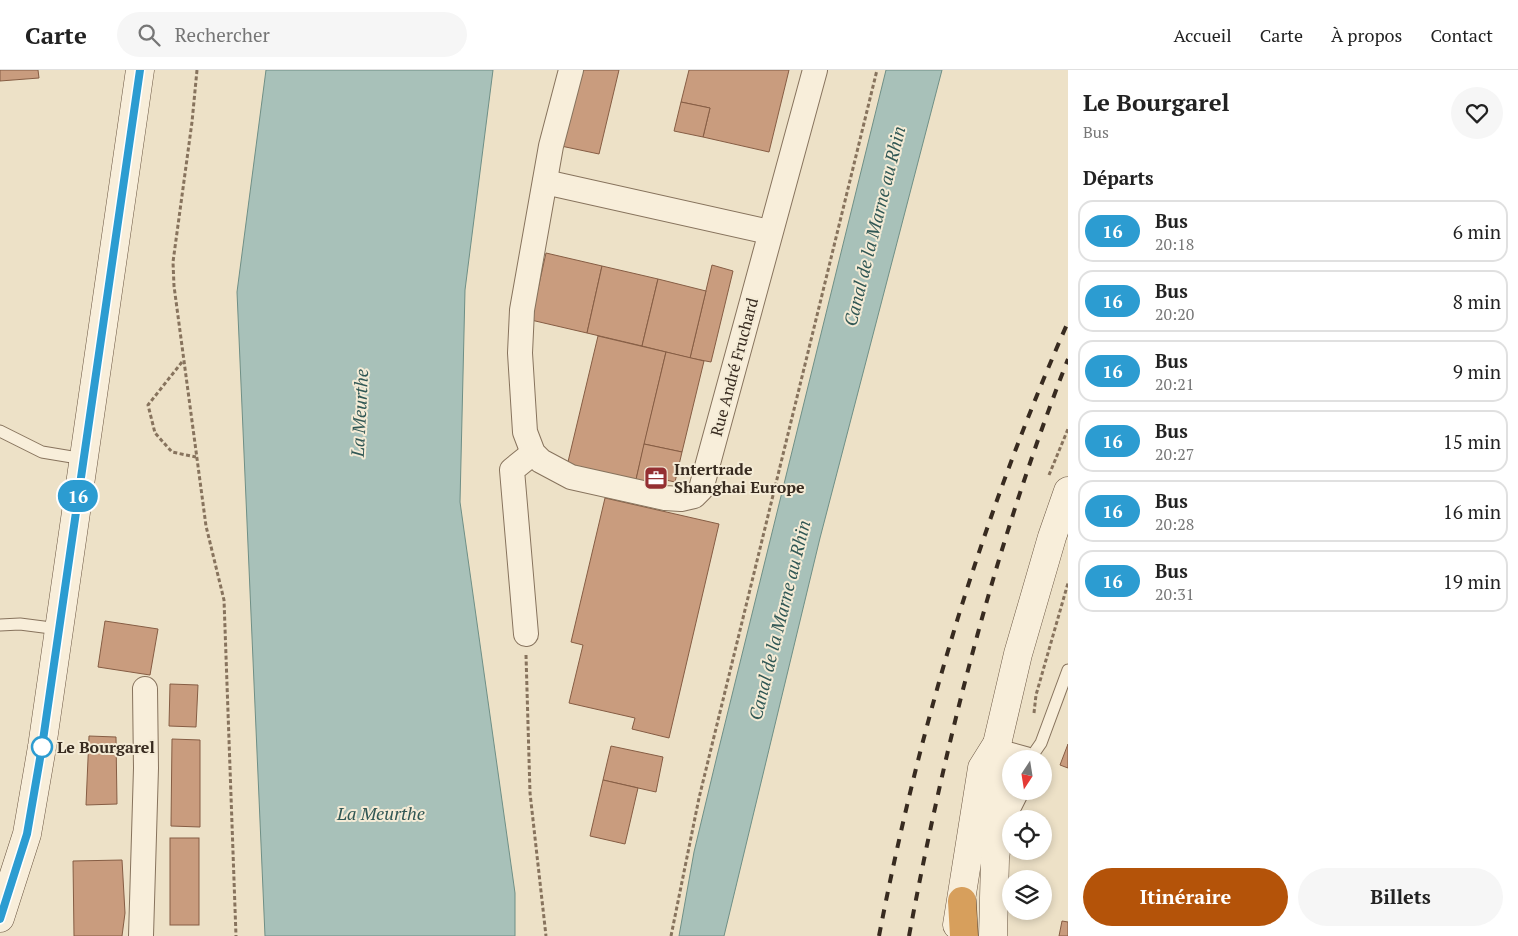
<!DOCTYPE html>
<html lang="fr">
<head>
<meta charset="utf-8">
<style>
  :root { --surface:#fff; --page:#f6f6f6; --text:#222; --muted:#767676; --line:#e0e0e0; --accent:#b45309 }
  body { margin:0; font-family:"PT Serif",serif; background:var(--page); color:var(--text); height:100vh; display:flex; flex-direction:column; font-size:19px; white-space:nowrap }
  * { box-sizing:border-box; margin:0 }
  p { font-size:16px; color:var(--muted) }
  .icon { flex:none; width:28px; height:28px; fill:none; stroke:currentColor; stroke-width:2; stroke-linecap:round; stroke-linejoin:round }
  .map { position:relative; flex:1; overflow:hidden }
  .sheet { display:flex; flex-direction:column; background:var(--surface); width:450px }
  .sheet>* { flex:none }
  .badge { padding:0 10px; border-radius:16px; font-size:18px; line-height:32px }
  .needle { width:32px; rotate:192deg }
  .controls { position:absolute; left:1002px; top:680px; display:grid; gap:10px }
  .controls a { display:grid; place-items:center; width:50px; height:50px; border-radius:50%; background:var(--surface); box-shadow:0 2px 8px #0003; font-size:25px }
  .map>.badge { position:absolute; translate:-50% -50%; box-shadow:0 0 0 2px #fff }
  h2 { padding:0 15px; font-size:19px; line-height:45px }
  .round { display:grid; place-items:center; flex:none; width:52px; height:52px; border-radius:26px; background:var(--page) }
  .headline { display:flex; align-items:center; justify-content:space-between; height:85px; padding:0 15px }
  h1 { font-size:24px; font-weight:700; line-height:38px }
  .button { display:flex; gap:10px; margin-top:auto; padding:10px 15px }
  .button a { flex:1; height:58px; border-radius:30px; background:var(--accent); color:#fff; font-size:20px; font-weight:700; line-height:58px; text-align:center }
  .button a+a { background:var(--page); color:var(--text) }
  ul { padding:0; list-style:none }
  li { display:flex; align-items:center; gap:15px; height:62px; margin:0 10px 8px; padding:0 5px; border:2px solid var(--line); border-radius:15px }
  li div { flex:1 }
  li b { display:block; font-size:19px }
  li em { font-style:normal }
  li .badge { min-width:55px; font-weight:700; text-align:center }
  header { display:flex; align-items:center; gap:30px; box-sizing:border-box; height:70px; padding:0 25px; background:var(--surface); border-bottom:1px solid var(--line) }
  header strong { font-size:24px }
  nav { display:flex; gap:28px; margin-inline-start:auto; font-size:18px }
  .search { width:350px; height:45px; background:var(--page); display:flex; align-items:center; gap:12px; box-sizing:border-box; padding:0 18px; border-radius:28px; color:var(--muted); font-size:19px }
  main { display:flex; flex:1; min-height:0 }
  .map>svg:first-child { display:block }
  .water { fill:#a8c1b9; stroke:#6f8f86 }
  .building { fill:#c99c7e; stroke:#865d44 }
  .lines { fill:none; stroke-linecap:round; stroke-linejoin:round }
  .service-casing { stroke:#87735d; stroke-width:13 }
  .minor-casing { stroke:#87735d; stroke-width:26 }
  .secondary-casing { stroke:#695440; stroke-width:29 }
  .motorway-casing { stroke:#564131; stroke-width:29 }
  .path { stroke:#87735d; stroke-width:3; stroke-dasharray:4 2.5; stroke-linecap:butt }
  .service { stroke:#f8eeda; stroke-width:11 }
  .minor { stroke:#f8eeda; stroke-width:24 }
  .secondary { stroke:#f8eeda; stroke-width:28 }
  .motorway { stroke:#d79f5c; stroke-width:28 }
  .rail { stroke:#382b20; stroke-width:4; stroke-dasharray:9 9; stroke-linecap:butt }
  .line-casing { stroke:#fff; stroke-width:11 }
  .line { stroke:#2c9cd1; stroke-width:8 }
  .stop-dot { fill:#fff; stroke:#2c9cd1; stroke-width:2.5 }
  .labels { text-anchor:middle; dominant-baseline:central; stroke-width:4; stroke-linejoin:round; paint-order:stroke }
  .street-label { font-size:16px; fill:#382b20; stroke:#f4ebd6 }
  .poi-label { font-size:16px; font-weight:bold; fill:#382b20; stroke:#f4ebd6; text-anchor:start }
  .stop-label { font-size:16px; font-weight:bold; fill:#382b20; stroke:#f4ebd6; text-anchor:start }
  .water-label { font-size:18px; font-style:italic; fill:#305754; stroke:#f4ebd6 }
</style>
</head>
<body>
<header>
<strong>Carte</strong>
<div class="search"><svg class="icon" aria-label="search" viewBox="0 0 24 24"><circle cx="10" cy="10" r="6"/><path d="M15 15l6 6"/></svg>Rechercher</div>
<nav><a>Accueil</a><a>Carte</a><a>À propos</a><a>Contact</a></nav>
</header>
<main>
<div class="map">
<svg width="1068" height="866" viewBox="0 0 1068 866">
  <rect width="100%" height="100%" fill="#ede1c7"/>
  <g class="water">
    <path d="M266,0H493L465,220L460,432L515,823V866H265L237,222Z"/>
    <path d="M886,0H942L820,468L724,866H679L694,782L717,686Z"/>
  </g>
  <g class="building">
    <path d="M0,0H38L39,8L0,11Z"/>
    <path d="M579,0H619L599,84L561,76Z"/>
    <path d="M689,0H789L769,82L703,67L710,38L681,32Z"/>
    <path d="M681,32L710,38L703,67L674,61Z"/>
    <path d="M546,183L602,196L587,263L531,250Z"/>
    <path d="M712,195L733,201L711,292L690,288Z"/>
    <path d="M602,196L658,209L642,276L587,263Z"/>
    <path d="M658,209L706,221L690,288L642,276Z"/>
    <path d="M598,266L666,282L635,414L567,396Z"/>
    <path d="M666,282L704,291L682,382L644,374Z"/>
    <path d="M644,374L682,382L675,412L652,407L649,417L635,414Z"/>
    <path d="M605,428L719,454L669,668L632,659L635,648L569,633L583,575L571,572Z"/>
    <path d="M105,551L158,559L150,605L98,597Z"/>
    <path d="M170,614L198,615L196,657L169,656Z"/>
    <path d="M89,666L116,667L117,734L86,735Z"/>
    <path d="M172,669L200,670V757L171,756Z"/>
    <path d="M1068,674V698L1060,695Z"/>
    <path d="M611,676L663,687L656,722L603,710Z"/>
    <path d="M603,710L638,718L625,774L590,766Z"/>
    <rect x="170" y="768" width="29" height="87"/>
    <path d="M122,790L125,843L122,866H74L73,791Z"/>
    <path d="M1062,851L1068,852V866H1059Z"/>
  </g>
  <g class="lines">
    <g class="service-casing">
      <g id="service">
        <path d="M0,361L42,382L84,389"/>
        <path d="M0,555L20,554L59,559"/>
        <path d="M999,675L1028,683L1033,689"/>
        <path d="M1032,686L1041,673L1068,600"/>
        <path d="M1008,753L1024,721"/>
      </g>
    </g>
    <g class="minor-casing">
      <g id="minor">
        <path d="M571,0L551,76L522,240L520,283L525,362L533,383L541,391L571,407L665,428L681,429L694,426L701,419L815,0"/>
        <path d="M545,112L769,162"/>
        <path d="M526,564L512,400L533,383"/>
        <path d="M141,866L146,698L145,619"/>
      </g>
    </g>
    <g class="secondary-casing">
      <g id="secondary">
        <path d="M0,848L27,764L42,677L140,0"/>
        <path d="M957,855L982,698L997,674L1018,584L1052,467L1068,421"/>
        <path d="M993,866L995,789L1006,701L997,674"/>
      </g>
    </g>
    <g class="motorway-casing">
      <path id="motorway" d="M962,831L964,866"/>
    </g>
    <g class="path">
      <path d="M197,0L192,52L173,192L174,216L206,456L224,530L236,866"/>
      <path d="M182,292L148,335L155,363L172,382L196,387"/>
      <path d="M1049,405L1068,359"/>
      <path d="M526,585L530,723L546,866"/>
      <path d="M1034,643L1036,625L1068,513"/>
      <path d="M671,866L699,728L877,0"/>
    </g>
    <use href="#service" class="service"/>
    <use href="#minor" class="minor"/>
    <use href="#secondary" class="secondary"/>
    <use href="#motorway" class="motorway"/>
    <g class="rail">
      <path d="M879,866C920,654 981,449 1068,252"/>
      <path d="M909,866C946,669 995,476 1068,289"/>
    </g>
  </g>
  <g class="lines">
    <g class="line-casing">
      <path id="line" d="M0,849L27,764L42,677L140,0"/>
    </g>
    <use href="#line" class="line"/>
  </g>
  <defs>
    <g id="office-square" transform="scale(1.25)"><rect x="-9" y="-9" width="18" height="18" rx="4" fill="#942f32" stroke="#f4ebd6"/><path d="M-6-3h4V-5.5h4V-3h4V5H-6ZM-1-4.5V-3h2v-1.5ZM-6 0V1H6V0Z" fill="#fff"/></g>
  </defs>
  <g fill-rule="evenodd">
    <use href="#office-square" x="656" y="408"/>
  </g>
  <circle class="stop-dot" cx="42" cy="677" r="10"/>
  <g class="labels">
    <g class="street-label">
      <text transform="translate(734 297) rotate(-75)">Rue André Fruchard</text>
    </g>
    <g class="poi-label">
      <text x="674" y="399">Intertrade<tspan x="674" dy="18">Shanghai Europe</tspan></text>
    </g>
    <g class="stop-label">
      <text x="57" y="677">Le Bourgarel</text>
    </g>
    <g class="water-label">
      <text transform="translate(874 156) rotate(-76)">Canal de la Marne au Rhin</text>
      <text transform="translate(359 343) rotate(-87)">La Meurthe</text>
      <text transform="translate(779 550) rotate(-76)">Canal de la Marne au Rhin</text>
      <text x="381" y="743">La Meurthe</text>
    </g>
  </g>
</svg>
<div class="controls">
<a><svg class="needle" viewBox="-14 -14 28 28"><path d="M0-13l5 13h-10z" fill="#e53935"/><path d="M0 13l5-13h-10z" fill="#767676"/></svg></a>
<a><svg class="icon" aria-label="locate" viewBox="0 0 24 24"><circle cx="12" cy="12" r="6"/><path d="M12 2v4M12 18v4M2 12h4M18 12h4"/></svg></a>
<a><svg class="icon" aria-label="layers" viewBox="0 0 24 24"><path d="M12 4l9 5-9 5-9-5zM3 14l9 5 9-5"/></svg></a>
</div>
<b class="badge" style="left:78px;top:426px;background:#2c9cd1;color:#fff">16</b>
</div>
<section class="sheet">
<div class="headline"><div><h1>Le Bourgarel</h1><p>Bus</p></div><a class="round"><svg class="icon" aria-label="heart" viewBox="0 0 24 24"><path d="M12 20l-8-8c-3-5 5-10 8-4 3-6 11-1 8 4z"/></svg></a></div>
<h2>Départs</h2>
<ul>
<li><span class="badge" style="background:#2c9cd1;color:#fff">16</span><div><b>Bus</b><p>20:18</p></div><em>6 min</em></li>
<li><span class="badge" style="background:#2c9cd1;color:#fff">16</span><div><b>Bus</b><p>20:20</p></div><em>8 min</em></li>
<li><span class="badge" style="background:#2c9cd1;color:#fff">16</span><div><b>Bus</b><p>20:21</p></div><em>9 min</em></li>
<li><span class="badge" style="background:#2c9cd1;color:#fff">16</span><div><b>Bus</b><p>20:27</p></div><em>15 min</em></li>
<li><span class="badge" style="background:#2c9cd1;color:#fff">16</span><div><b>Bus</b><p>20:28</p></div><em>16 min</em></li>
<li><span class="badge" style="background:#2c9cd1;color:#fff">16</span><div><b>Bus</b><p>20:31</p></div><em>19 min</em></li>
</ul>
<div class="button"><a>Itinéraire</a><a>Billets</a></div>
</section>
</main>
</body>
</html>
